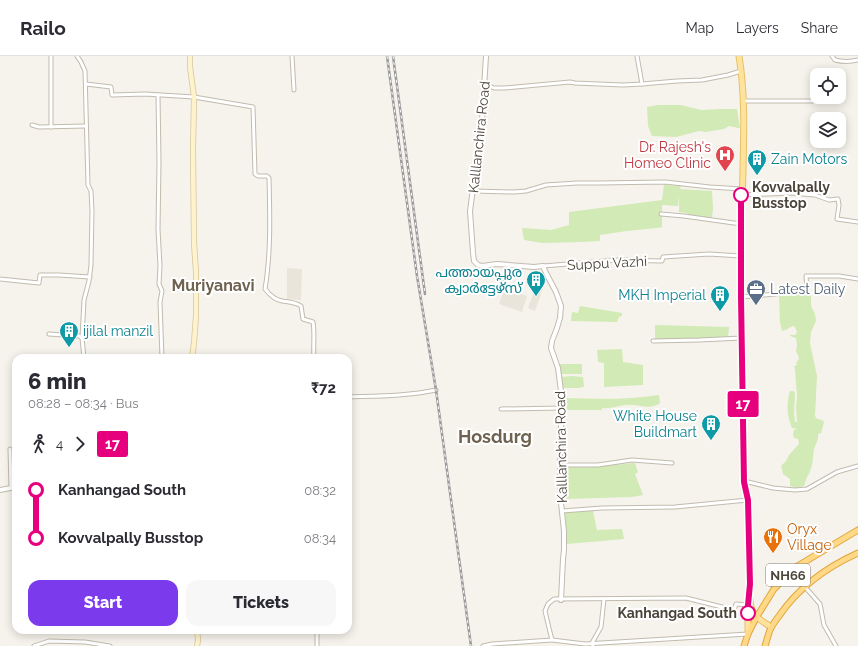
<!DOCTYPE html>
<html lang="en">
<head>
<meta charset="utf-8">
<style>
  :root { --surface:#fff; --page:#f7f7f7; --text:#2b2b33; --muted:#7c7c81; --line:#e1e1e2; --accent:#7c3aed }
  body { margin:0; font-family:Raleway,"Noto Sans Malayalam",sans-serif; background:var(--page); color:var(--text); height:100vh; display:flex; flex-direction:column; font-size:15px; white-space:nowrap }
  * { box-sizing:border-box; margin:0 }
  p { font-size:13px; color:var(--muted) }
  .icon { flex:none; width:22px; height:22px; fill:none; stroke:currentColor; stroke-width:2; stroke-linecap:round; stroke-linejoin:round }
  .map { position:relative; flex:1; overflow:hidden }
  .details { position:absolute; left:12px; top:298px; width:340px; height:280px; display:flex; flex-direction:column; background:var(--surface); border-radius:12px; box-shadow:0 2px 10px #0003 }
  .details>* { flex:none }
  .badge { padding:0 8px; border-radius:3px; font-size:14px; line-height:26px }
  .fabs { position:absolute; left:810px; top:12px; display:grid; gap:8px }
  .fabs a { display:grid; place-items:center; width:36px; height:36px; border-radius:8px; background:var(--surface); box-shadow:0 2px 10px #0003; font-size:20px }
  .map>.badge { position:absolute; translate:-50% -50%; box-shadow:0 0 0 2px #fff }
  .legs { display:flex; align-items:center; gap:6px; height:44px; padding:0 16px; font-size:13px }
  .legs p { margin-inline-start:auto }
  .head { display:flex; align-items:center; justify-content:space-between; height:68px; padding:0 16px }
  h1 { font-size:22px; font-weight:800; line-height:30px }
  .action { display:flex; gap:8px; margin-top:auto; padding:8px 16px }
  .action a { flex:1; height:46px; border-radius:12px; background:var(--accent); color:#fff; font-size:16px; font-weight:800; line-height:46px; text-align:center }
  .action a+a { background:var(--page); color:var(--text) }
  ul { padding:0 16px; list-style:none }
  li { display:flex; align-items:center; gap:14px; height:48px; font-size:15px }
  li i { display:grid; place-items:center; width:6px; height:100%; margin:0 5px; background:currentColor }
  li i::after { content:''; width:10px; height:10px; margin:-5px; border:3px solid; border-radius:50%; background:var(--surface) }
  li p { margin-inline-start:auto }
  li:first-child i { background:linear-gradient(#0000 50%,currentColor 0) }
  li:last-child i { background:linear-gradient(currentColor 50%,#0000 0) }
  header { display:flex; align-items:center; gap:24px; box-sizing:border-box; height:56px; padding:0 20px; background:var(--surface); border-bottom:1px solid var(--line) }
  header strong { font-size:19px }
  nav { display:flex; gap:22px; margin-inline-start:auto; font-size:14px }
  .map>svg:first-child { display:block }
  .residential { fill:#eae5da }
  .green { fill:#d2eab5 }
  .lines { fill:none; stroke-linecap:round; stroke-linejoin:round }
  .minor-casing { stroke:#c2bbae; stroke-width:5 }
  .tertiary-casing { stroke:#c2bbae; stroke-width:6 }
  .secondary-casing { stroke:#d6c79b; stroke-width:6 }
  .primary-casing { stroke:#e6c16a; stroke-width:7 }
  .trunk-casing { stroke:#e0a43c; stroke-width:7 }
  .minor { stroke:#fff; stroke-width:3 }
  .tertiary { stroke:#fff; stroke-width:4 }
  .secondary { stroke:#fff3cd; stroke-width:4.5 }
  .primary { stroke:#ffe39c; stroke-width:5 }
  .trunk { stroke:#ffd985; stroke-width:5 }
  .rail-casing { stroke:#9a9a9a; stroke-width:2.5 }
  .rail { stroke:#fff; stroke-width:1; stroke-dasharray:3; stroke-linecap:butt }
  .line-1-casing { stroke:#fff; stroke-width:9 }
  .line-1 { stroke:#e6007e; stroke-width:6 }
  .stop-1-dot { fill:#fff; stroke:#e6007e; stroke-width:2 }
  .labels { text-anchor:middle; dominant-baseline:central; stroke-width:4; stroke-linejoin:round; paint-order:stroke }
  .shield { fill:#fff; stroke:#817c74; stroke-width:1 }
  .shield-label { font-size:13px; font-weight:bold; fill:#4b4439 }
  .street-label { font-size:14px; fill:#4b4439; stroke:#fff }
  .health-label { font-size:14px; fill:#be3a42; stroke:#fff; text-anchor:end }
  .culture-label { font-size:14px; fill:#0d838f; stroke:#fff; text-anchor:end }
  .stop-label { font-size:14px; font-weight:bold; fill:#4b4439; stroke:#fff; text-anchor:start }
  .service-label { font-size:14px; fill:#4e5e75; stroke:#fff; text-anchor:start }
  .food-label { font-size:14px; fill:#c56008; stroke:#fff; text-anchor:start }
  .quarter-label { font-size:16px; font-weight:bold; fill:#6e6250; stroke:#fff }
  .district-label { font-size:18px; font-weight:bold; fill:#6e6250; stroke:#fff }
</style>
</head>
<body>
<header>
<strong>Railo</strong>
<nav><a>Map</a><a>Layers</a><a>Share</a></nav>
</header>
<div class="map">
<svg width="858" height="590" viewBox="0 0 858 590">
  <rect width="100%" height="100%" fill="#f6f3ec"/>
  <g class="residential">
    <path d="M287,212L302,213L301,244L287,243Z"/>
    <path d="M537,227L544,229L535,255L528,252Z"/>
    <path d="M505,232L527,240L522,256L499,248Z"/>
  </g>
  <g class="green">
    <path d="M658,49H681L701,54L721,53H737L740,72H738L729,70L724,73L705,76L699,75L676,81L652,80L648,70L647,51Z"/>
    <path d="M664,129L681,130L680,133L712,135L713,153L712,161L710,163L688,159L687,157L679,156V140L678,150L662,149V171L657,172L627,175L600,179V185L582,186L542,187L524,184L522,172L551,174L569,169V156L662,144Z"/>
    <path d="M808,234L811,240V250L815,258L816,265L811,276L810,287L817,320L815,360L817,363L822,364L824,366L821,377L818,378C819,382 816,388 814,393C813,399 813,410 810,415C810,417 808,419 807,421C806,424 805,427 804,430L796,432L790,430V423L783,418L781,410L786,405L789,399L799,388L798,383L794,382L793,378L794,374L797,373L792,372C787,360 786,348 790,335H793L795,337L794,357L795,366H797L796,351L797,340L795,314L794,310L797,309L796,307L799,303L798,299L796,295L797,289L796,282L790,280V279H795L797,276L795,271L793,270C788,272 787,274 782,275L780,266L779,240Z"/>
    <path d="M580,250L622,257V260L619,261L617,266L571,265L572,256L578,257Z"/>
    <path d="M655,269L729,271L728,282L704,283L655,284Z"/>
    <path d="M622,293L623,306L643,309V329L604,331V307L598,306L597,294Z"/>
    <rect x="560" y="308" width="22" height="10"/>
    <path d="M572,320L583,321L584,331L578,332H562L560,321Z"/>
    <path d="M659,339L660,347C650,355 637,347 625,349C616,350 612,353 602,352V354H566L564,342C596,343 628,344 659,339Z"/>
    <path d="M635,407L638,416L635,418L643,439L632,441L565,443L564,411L571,410L594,411Z"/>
    <path d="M593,455L597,474L622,473L624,483L567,488L565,456Z"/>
  </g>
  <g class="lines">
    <g class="minor-casing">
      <g id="minor">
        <path d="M77,0L81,6L85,15L88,129L91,135L92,155L91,209L89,225L84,244L82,282"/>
        <path d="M292,0L294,34"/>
        <path d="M637,0L642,28"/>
        <path d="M832,0L835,4C843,6 850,6 858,4"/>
        <path d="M86,28L111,31L112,39L145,38L194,41L253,51L255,118L258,120H267L269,122C270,159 271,197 265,233C269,238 275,244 282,245C288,246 295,246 301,250L303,263L313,266C315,277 313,291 314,302"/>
        <path d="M485,28L494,32H504L570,26L575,27L623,29L642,28L677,25L702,24L728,19L741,15"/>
        <path d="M158,39L159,106L158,173L160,210L159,228L162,235L160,246L162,302"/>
        <path d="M744,45H812"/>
        <path d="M32,69L39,71L86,70"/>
        <path d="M51,71V0"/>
        <path d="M474,135L514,136L526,135L546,129L577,127H599L665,126L710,131L742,133"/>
        <path d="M741,139L791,137L815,139L829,144L838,143L839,149L837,163L858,166"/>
        <path d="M661,158L684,160L741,168"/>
        <path d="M543,210L618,204L662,205L663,201L709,198L741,200"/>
        <path d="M0,223L39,227L40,219H59L90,221"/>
        <path d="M741,241L775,238L807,233L806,220H839L858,223"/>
        <path d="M49,278L79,280L82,282L84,302"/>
        <path d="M653,285L699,284L742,282"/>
        <path d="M348,341C377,340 408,340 436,334"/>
        <path d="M501,353L562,352"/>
        <path d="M10,393L11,432"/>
        <path d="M560,409H598L632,404L672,407"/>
        <path d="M744,425L773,432L795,434L807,433L837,416L858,410"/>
        <path d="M562,455L602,452L675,451L748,444"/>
        <path d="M805,531L820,548L824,569L836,590"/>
        <path d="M316,574L317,578V590"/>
        <path d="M552,584L585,588L748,578"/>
        <path d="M34,590L49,585L85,586L110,590"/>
        <path d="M483,590L492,588L552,584L549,572L545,555L548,548L554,543L686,542L734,554L736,548L748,549"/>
        <path d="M593,590L592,587L601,571L604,543"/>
      </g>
    </g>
    <g class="tertiary-casing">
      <g id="tertiary">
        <path d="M486,0L482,65L470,155L473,197L474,205L478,209L482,210L497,208L534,211L543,210L546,217L556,236L561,250L560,262L557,272L552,285L551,292L558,312L562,343L560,397V425L561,447L564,475V494L563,503L561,544"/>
        <path d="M0,434L16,431"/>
      </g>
    </g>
    <g class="secondary-casing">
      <g id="secondary">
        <path d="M190,0V11L194,41L193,94L194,187L196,216V260L194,287L192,302"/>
        <path d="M197,590L198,584L197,574"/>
      </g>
    </g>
    <g class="primary-casing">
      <g id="primary">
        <path d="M739,0C745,37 744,74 743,112C743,131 741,150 741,170C740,255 743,340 744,425L748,444L750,529L748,549V578"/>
        <path d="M750,544C751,560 759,563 771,571"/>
      </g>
    </g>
    <g class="trunk-casing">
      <g id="trunk">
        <path d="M744,590L748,578L756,562L774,533L796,511L858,474"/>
        <path d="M765,590C767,584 768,578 771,572C773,568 776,564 779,560C799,531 827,511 858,497"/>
      </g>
    </g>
    <use href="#minor" class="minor"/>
    <use href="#tertiary" class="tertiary"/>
    <use href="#secondary" class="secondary"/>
    <use href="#primary" class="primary"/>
    <use href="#trunk" class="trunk"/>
    <g class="rail-casing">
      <g id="rail">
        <path d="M387,0L417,220L436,334L471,590"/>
        <path d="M393,0L425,238"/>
      </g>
    </g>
    <use href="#rail" class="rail"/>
  </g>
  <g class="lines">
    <g class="line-1-casing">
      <path id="line-1" d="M741,139V241L744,426L748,444L750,528L748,549V557"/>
    </g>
    <use href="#line-1" class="line-1"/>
  </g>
  <defs>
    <g id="hospital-pin" transform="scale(1)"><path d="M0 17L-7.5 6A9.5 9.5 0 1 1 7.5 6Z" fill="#e0444e" stroke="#fff"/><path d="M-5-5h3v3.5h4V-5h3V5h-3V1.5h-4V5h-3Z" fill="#fff"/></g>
    <g id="building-pin" transform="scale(1)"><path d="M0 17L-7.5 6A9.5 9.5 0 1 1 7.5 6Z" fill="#0f9aa8" stroke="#fff"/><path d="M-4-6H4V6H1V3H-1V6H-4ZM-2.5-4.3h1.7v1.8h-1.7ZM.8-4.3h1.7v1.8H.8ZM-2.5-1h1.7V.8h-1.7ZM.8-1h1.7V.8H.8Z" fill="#fff"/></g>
    <g id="office-pin" transform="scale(1)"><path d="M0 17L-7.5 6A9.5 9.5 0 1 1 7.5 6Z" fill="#5c6f8a" stroke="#fff"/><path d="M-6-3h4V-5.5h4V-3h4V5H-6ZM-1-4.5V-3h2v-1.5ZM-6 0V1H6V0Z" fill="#fff"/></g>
    <g id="restaurant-pin" transform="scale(1)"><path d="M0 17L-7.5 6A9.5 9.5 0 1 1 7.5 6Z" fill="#e8710a" stroke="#fff"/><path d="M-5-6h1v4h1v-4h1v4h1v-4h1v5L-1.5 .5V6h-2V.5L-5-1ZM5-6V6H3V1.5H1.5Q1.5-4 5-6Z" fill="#fff"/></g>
  </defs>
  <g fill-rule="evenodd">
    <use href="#hospital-pin" x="725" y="99"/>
    <use href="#building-pin" x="757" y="103"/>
    <use href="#building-pin" x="536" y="224"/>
    <use href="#office-pin" x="756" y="233"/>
    <use href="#building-pin" x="720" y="239"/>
    <use href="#building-pin" x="69" y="275"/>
    <use href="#building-pin" x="711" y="368"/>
    <use href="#restaurant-pin" x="773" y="481"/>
  </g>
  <g class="stop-1-dot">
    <circle cx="741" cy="139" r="7"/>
    <circle cx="748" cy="557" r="7"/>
  </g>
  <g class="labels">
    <rect class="shield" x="766" y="508" width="44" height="22" rx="3"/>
    <g class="shield-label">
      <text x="788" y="519">NH66</text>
    </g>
    <g class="street-label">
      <text transform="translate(479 81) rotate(-84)">Kalllanchira Road</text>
      <text transform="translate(607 207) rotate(-3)">Suppu Vazhi</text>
      <text transform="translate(561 391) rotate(-91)">Kalllanchira Road</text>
    </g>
    <g class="health-label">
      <text x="711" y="91">Dr. Rajesh's<tspan x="711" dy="16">Homeo Clinic</tspan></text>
    </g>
    <g class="culture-label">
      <text x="771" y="103" text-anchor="start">Zain Motors</text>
      <text x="522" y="216">പത്തായപ്പുര<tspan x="522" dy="16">ക്വാർട്ടേഴ്സ്</tspan></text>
      <text x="706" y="239">MKH Imperial</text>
      <text x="83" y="275" text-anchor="start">ijilal manzil</text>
      <text x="697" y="360">White House<tspan x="697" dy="16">Buildmart</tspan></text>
    </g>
    <g class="stop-label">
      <text x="752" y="131">Kovvalpally<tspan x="752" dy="16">Busstop</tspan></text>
      <text x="737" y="557" text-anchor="end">Kanhangad South</text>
    </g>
    <g class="service-label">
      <text x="770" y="233">Latest Daily</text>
    </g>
    <g class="food-label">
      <text x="787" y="473">Oryx<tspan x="787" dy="16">Village</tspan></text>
    </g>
    <g class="quarter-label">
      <text x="213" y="229">Muriyanavi</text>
    </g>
    <g class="district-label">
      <text x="495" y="380">Hosdurg</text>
    </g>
  </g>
</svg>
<div class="fabs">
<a><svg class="icon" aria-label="locate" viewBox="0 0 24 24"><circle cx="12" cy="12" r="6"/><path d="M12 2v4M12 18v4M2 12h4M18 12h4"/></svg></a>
<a><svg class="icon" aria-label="layers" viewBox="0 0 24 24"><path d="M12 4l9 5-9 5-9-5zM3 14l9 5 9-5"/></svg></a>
</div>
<b class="badge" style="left:743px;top:348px;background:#e6007e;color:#fff">17</b>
<section class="details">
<div class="head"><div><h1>6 min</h1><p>08:28 – 08:34 · Bus</p></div><b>₹72</b></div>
<div class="legs"><svg class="icon" aria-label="walk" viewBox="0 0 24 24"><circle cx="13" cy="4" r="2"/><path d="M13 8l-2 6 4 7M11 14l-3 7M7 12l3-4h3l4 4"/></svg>4<svg class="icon" aria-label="forward" viewBox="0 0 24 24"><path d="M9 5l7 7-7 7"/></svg><b class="badge" style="background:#e6007e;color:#fff">17</b></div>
<ul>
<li><i style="color:#e6007e"></i><b>Kanhangad South</b><p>08:32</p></li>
<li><i style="color:#e6007e"></i><b>Kovvalpally Busstop</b><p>08:34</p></li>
</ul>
<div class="action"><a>Start</a><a>Tickets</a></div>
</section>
</div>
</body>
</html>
